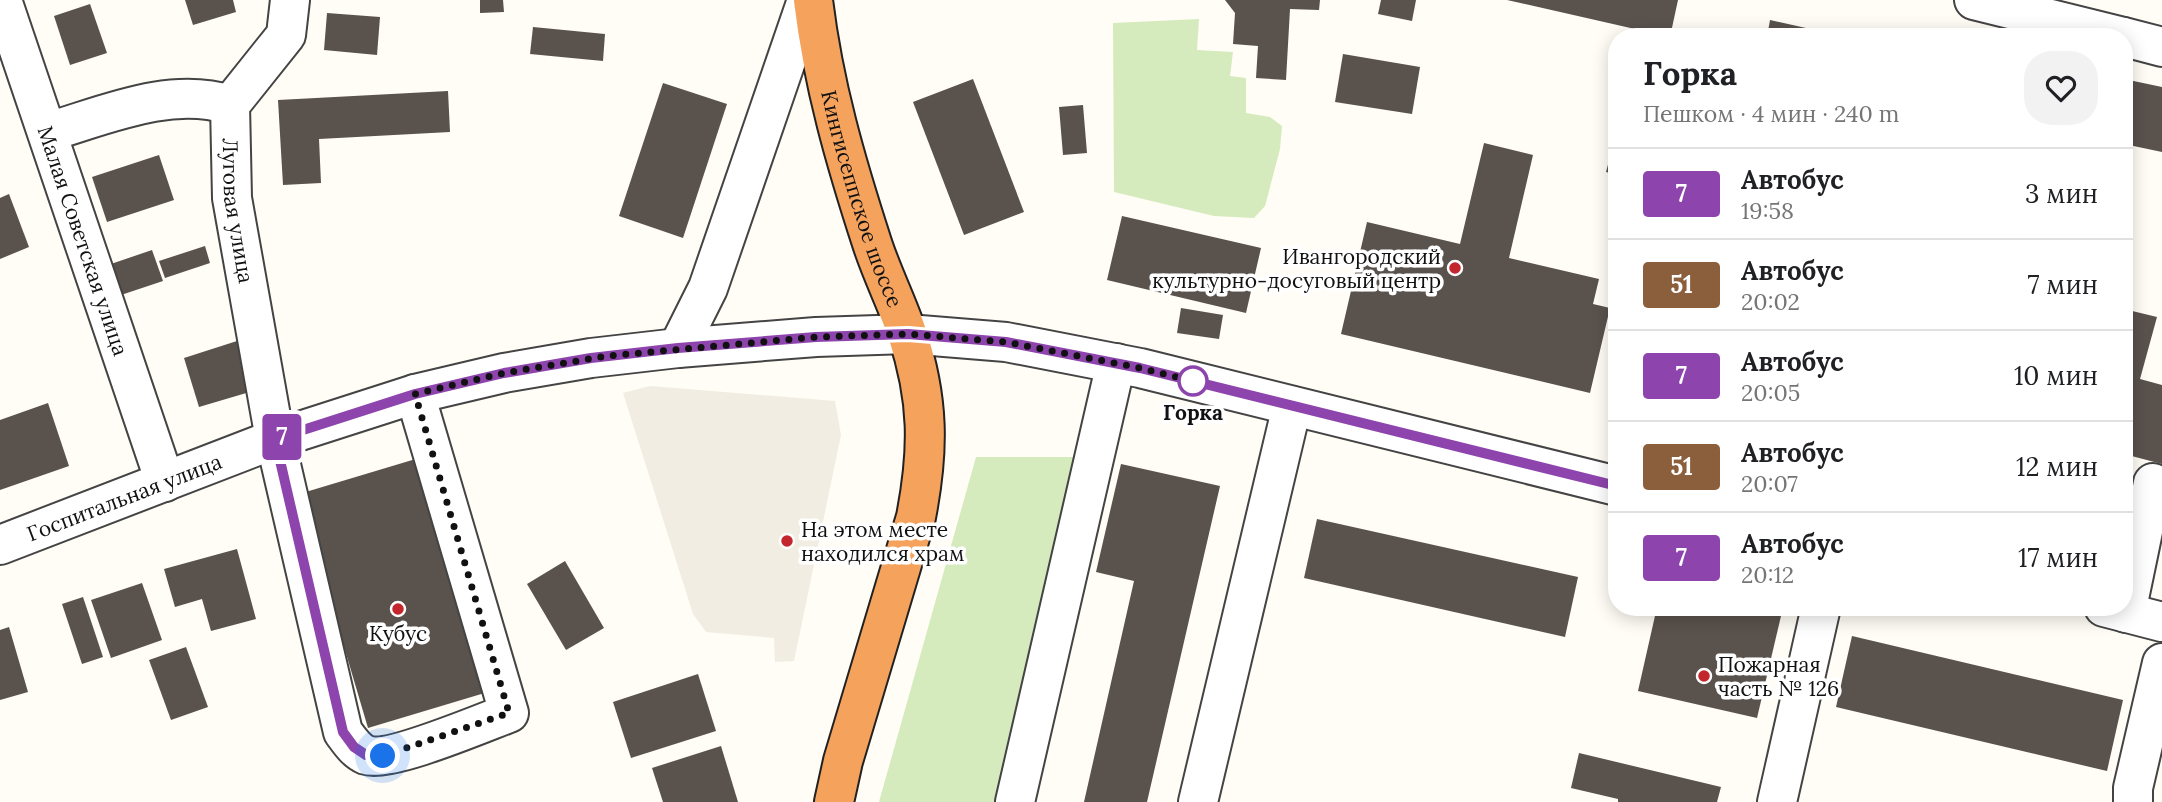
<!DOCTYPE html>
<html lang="ru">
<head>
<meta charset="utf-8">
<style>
  :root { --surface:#fff; --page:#f2f2f2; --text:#202124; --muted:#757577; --line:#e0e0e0 }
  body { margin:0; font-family:Lora,serif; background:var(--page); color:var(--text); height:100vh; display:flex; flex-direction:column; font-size:26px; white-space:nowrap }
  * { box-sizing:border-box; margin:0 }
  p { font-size:23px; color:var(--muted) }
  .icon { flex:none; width:38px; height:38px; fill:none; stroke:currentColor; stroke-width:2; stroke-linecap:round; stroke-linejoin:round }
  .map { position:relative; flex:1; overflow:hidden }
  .sheet { position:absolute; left:1608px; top:28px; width:525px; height:588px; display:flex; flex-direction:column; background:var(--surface); border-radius:28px; box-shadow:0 4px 18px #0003 }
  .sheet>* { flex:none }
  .badge { padding:0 14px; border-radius:5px; font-size:24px; line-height:46px }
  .you { position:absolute; width:35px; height:35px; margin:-18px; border:5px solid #fff; border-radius:50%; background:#1a73e8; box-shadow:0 0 0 10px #1a73e833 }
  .map>.badge { position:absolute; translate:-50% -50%; box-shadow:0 0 0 4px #fff }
  .round { display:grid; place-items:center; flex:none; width:74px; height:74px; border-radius:28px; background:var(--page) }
  .head { display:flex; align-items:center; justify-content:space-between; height:119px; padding:0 35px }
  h1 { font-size:33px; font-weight:800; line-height:52px }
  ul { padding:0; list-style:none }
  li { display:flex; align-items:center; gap:21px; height:91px; padding:0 35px; border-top:2px solid var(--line) }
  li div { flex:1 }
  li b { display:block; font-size:26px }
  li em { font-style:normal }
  li .badge { min-width:77px; font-weight:700; text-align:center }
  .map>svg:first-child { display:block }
  .green { fill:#d5ebbd }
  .plaza { fill:#f1ede2 }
  .building { fill:#5a524d }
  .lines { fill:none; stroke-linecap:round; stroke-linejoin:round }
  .minor-casing { stroke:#444; stroke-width:42 }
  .highway-casing { stroke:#222; stroke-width:42 }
  .minor { stroke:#fff; stroke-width:38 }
  .highway { stroke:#f5a25d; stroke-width:38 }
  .line-casing { stroke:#fff; stroke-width:16 }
  .line { stroke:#8e44ad; stroke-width:10 }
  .walk { stroke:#111; stroke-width:7; stroke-dasharray:0 12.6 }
  .poi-dot { fill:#c4262e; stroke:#fff; stroke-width:2.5 }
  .stop-dot { fill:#fff; stroke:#8e44ad; stroke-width:3.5 }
  .labels { text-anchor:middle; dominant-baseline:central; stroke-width:7; stroke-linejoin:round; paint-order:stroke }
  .street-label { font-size:21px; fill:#111; stroke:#fff }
  .poi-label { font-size:21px; fill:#111; stroke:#fff; text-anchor:start }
  .stop-label { font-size:21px; font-weight:bold; fill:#111; stroke:#fff }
</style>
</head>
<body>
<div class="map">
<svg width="2162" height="802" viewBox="0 0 2162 802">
  <rect width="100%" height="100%" fill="#fffdf5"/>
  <g class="green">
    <path d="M1199,19L1197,50L1233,52L1230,76L1246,78V113L1270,117L1282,126L1280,149L1265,206L1254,218L1214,216L1114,192L1113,23Z"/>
    <path d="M976,457H1078L1002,802H879Z"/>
  </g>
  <path class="plaza" d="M650,386L835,401L841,435L794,661L775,662L774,638L706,632L693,614L623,393Z"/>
  <g class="building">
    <path d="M185,0H233L236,12L193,25Z"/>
    <path d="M480,0H503L504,12L480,13Z"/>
    <path d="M1225,0H1320L1319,10L1290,9L1286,80L1256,78L1258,46L1233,44L1235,13Z"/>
    <path d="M1381,0H1416L1412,21L1378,14Z"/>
    <path d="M1507,0H1678L1670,37Z"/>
    <path d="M90,4L107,53L70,65L54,16Z"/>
    <path d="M327,13L380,17L377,55L324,50Z"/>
    <path d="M1770,20L1815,30L1813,37H1767Z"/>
    <path d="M533,27L605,34L603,61L530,54Z"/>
    <path d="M1343,54L1420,67L1412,114L1335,102Z"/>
    <path d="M973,79L1024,212L964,235L913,102Z"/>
    <path d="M2124,79L2162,87V152L2124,144Z"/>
    <path d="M663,83L727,104L683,238L619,216Z"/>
    <path d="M448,91L450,132L319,139L321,183L283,185L278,100Z"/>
    <path d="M1083,105L1087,153L1063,155L1059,107Z"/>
    <path d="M1616,135H1617V175L1606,172Z"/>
    <path d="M1484,143L1533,155L1509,258L1599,279L1593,304L1610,308L1590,393L1341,334L1367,222L1460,244Z"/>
    <path d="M159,155L174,200L107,222L92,177Z"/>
    <path d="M9,194L29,247L0,259V198Z"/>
    <path d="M1122,216L1261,248L1246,313L1107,280Z"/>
    <path d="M205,246L210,263L165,278L159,261Z"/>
    <path d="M152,250L163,281L115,297L105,266Z"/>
    <path d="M1181,308L1223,315L1219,339L1177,333Z"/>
    <path d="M2124,309L2157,317L2140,379L2162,385V464L2124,454Z"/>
    <path d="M237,341L253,391L199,407L184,358Z"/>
    <path d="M48,403L69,466L0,490V420Z"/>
    <path d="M419,458L488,692L368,728L299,494Z"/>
    <path d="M1121,464L1220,486L1147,802H1084L1134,581L1096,572Z"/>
    <path d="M1317,519L1578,577L1565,637L1304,578Z"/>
    <path d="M237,549L256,619L211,631L202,599L175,607L164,569Z"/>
    <path d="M565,561L604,628L566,650L527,584Z"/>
    <path d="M142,583L162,640L111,658L91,600Z"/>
    <path d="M83,597L103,657L82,664L62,604Z"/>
    <path d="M1657,607H1744L1781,616L1757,718L1638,691Z"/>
    <path d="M9,627L28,692L0,700V630Z"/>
    <path d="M1852,636L2123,700L2107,771L1836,707Z"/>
    <path d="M186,647L208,707L171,720L149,660Z"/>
    <path d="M698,674L716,731L631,758L613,702Z"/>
    <path d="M721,746L738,802H663L652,768Z"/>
    <path d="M1579,753L1721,787L1717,802H1618V799L1571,788Z"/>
  </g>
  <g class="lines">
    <g class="minor-casing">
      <g id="minor">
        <path id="s1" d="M2,0L165,482"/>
        <path id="s2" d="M290,0L286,35L230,105L232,198L275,439L343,732C349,740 356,751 366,755C389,763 482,723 509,713L415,394"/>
        <path d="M1974,0L2123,37"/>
        <path d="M2124,37L2162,47"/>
        <path d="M48,132C106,115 170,86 230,105"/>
        <path d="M678,348L708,288L807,0"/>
        <path id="s3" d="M0,545L275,439L415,394L504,373L591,358L678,348L816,337L908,334L1006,342L1140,368L1617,486"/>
        <path d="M2104,607L2162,622"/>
        <path d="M2126,613L2153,483"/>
        <path d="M1015,802L1116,363"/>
        <path d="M1198,802L1292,406"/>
        <path d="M1777,802L1821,607"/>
        <path d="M2133,802V788L2162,663"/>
      </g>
    </g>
    <g class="highway-casing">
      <g id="highway">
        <path id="s4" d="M813,0C823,84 846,163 872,243C882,274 897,303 907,333C929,399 929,450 916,517L843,761L834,802"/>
      </g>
    </g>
    <use href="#minor" class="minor"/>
    <use href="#highway" class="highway"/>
  </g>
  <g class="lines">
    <g class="line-casing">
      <path id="line" d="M366,755L354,747L343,732L275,439L415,394L504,373L591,358L678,348L816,337L908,334L1006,342L1140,368L1617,486"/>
    </g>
    <use href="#line" class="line"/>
    <path class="walk" d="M383,756L509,713L415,394L504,373L607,356L816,337L908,334L1006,342L1140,368L1193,381"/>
  </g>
  <g class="poi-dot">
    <circle cx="1455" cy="268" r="7"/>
    <circle cx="787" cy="541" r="7"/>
    <circle cx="398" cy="609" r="7"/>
    <circle cx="1704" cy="676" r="7"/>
  </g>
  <circle class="stop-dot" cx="1193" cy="381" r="14"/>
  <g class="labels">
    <g class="street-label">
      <text stroke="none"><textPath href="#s4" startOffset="205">Кингисеппское шоссе</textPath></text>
      <text stroke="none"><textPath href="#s2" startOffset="231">Луговая улица</textPath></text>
      <text stroke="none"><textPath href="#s1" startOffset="254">Малая Советская улица</textPath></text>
      <text stroke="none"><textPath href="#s3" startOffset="133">Госпитальная улица</textPath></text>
    </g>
    <g class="poi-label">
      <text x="1441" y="256" text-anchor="end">Ивангородский<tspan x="1441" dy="24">культурно-досуговый центр</tspan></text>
      <text x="801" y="529">На этом месте<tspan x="801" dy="24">находился храм</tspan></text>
      <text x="398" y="633" text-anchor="middle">Кубус</text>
      <text x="1718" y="664">Пожарная<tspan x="1718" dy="24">часть № 126</tspan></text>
    </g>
    <g class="stop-label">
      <text x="1193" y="412">Горка</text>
    </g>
  </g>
</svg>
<div class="you" style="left:383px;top:756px"></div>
<b class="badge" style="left:282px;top:437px;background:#8e44ad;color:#fff">7</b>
<section class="sheet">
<div class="head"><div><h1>Горка</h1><p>Пешком · 4 мин · 240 m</p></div><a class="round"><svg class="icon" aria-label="heart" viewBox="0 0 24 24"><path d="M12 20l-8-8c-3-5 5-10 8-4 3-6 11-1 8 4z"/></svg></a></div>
<ul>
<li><span class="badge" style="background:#8e44ad;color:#fff">7</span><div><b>Автобус</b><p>19:58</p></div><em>3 мин</em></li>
<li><span class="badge" style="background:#8b5e3c;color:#fff">51</span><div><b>Автобус</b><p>20:02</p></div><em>7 мин</em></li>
<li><span class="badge" style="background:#8e44ad;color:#fff">7</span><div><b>Автобус</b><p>20:05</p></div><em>10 мин</em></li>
<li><span class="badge" style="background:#8b5e3c;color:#fff">51</span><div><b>Автобус</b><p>20:07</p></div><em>12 мин</em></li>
<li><span class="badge" style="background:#8e44ad;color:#fff">7</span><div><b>Автобус</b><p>20:12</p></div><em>17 мин</em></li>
</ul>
</section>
</div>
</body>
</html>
